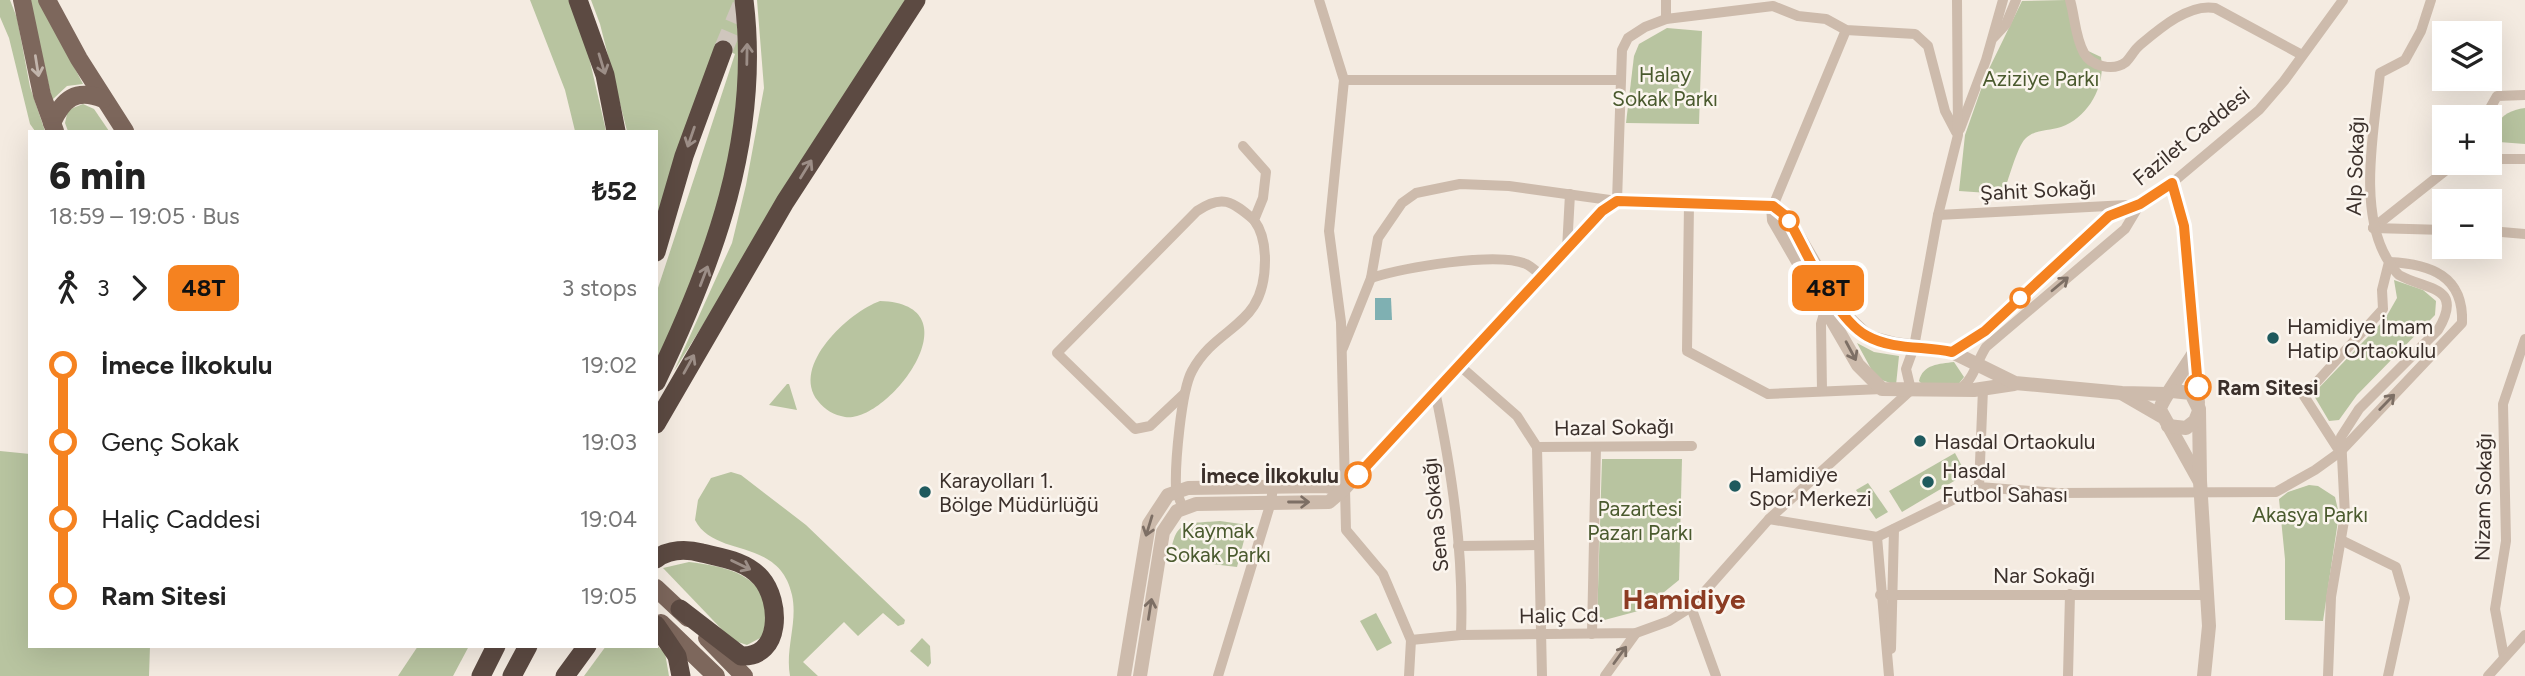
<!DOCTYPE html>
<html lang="en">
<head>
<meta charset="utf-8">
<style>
  :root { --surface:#fff; --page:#f2f2f2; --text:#222; --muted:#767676 }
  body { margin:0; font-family:Figtree,sans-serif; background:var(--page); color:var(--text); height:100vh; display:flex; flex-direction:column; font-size:26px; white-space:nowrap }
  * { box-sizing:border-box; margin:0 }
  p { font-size:23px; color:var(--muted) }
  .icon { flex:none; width:38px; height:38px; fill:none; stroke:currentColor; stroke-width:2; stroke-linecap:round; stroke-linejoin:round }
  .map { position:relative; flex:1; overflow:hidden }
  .details { position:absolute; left:28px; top:130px; width:630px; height:518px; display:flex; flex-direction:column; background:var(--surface); border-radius:0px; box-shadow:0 7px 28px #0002 }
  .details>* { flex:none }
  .badge { padding:0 14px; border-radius:10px; font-size:24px; line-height:46px }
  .tools { position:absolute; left:2432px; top:21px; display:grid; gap:14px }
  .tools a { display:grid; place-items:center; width:70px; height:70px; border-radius:0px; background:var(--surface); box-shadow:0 7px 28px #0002; font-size:35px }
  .map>.badge { position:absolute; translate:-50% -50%; box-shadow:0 0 0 4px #fff }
  .legs { display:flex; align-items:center; gap:10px; height:77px; padding:0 21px; font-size:23px }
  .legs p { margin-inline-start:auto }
  .head { display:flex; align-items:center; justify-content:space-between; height:119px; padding:0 21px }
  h1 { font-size:38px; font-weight:800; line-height:52px }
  ul { padding:0 21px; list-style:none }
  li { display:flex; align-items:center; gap:24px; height:77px; font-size:26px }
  li i { display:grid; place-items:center; width:10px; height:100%; margin:0 9px; background:currentColor }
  li i::after { content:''; width:18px; height:18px; margin:-9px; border:5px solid; border-radius:50%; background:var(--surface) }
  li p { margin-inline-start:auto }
  li:first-child i { background:linear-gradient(#0000 50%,currentColor 0) }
  li:last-child i { background:linear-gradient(currentColor 50%,#0000 0) }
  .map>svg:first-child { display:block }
  .green { fill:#b8c4a0 }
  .water { fill:#7fb0b2 }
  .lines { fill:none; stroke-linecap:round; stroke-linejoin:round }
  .motorway-tunnel { stroke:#cfc6bd; stroke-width:19; stroke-dasharray:19 10; stroke-linecap:butt }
  .minor { stroke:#cdbbac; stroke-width:10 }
  .tertiary { stroke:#cdbbac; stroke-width:14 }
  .primary { stroke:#7d675c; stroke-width:18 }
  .motorway { stroke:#5c4a42; stroke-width:19 }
  .oneway { stroke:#9c8e87 }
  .oneway2 { stroke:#c2b5ac }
  .oneway3 { stroke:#7d6f65 }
  .line-1-casing { stroke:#fff; stroke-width:16 }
  .line-1 { stroke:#f58220; stroke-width:10 }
  .stop-1-dot { fill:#fff; stroke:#f58220; stroke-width:3.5 }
  .poi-dot { fill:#1f5a5e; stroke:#fbf5ee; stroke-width:2.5 }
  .labels { text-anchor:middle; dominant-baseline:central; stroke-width:5; stroke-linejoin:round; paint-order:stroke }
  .park-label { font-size:21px; fill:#4a5a2e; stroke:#fbf5ee }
  .street-label { font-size:21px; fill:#3b302b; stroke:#fbf5ee }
  .poi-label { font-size:21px; fill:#3b302b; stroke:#fbf5ee; text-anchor:start }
  .stop-label { font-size:21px; font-weight:bold; fill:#3b302b; stroke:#fbf5ee; text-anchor:start }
  .district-label { font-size:28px; font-weight:bold; fill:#8c3b22; stroke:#fbf5ee }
</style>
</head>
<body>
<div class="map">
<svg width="2525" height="676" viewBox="0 0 2525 676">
  <rect width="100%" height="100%" fill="#f4ebe1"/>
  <g class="green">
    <path d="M0,0H10L17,18L30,87L45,131H35L30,124L9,38L0,17Z"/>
    <path d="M30,0H39L83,84L67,86L52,100Z"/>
    <path d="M530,0H570L586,44L606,131H575L565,90Z"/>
    <path d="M591,0H734L735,5C744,78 737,156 715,227C701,273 676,319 656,364V294L735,54L717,46L656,220V131H627L600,24Z"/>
    <path d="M757,0H907L674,371L732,243L746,185L764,88Z"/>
    <path d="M2066,0L2072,27L2084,49L2101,57C2106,85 2089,117 2061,127C2049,131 2035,129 2025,139C2017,147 2008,182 2003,194L1959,191L1965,135L1986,75L2022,1Z"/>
    <path d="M1667,28L1702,31L1699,124L1626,123L1634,56L1639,44Z"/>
    <path d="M83,104L94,109L109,131H68L65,123L68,110Z"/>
    <path d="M2525,108V144L2499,142L2495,126C2503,114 2511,110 2525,108Z"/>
    <path d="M2394,280L2423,290L2436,301L2435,315L2357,395L2339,420L2329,421L2313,394L2385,319L2397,298Z"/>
    <path d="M880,301C979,304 888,424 845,417C834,415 825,410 818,401C790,366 849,312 880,301Z"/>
    <path d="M1857,343L1874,352L1899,356L1896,385L1876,378Z"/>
    <path d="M1954,362L1964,377L1957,386L1923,385L1919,381C1923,364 1939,364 1954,362Z"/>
    <path d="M787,384H789L797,410L769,405Z"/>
    <path d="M0,451L30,454V646H150L149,676H0Z"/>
    <path d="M1955,453L1966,474L1902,512L1889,491Z"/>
    <path d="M1602,459H1682L1679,580L1642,610L1597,622Z"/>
    <path d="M731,472L741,475L806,525L905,620L904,624L898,626L883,613L858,636L844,622L803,662L818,676H790C785,649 798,622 792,595C779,536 715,559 695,520L698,500L711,478Z"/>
    <path d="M1868,483L1888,512L1876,519L1856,490Z"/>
    <path d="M2309,485L2318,486L2335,497L2339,514L2323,621L2285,620V559L2279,499L2288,492Z"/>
    <path d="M1220,521L1248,525L1237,567L1170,559C1175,519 1184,524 1220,521Z"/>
    <path d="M689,562C736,567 779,581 762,637L747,645L732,640L663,568Z"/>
    <path d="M1376,613L1392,643L1377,651L1360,621Z"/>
    <path d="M922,638L930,646L931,663L928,667L910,651Z"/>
    <path d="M656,645L665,653L669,676H584L606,646Z"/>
    <path d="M418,646H469L453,676H398Z"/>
  </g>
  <path class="water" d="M1375,298H1391L1392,320H1375Z"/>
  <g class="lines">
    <path class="motorway-tunnel" d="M723,50L744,0"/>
    <g class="minor">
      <path d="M1319,0L1344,80L1329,231L1341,322L1346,530L1383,574L1411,640L1409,676"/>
      <path d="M2070,0C2075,17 2075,37 2084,53C2091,66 2113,72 2126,62C2131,57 2134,50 2140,45C2159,29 2189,3 2215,8L2302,55"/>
      <path d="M1666,19V0"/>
      <path d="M1994,37L2006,24L2016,0"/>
      <path d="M1344,80H1620"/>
      <path d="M2485,117L2497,96L2525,95"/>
      <path d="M1960,129L1986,60L2003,0"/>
      <path d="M2490,159H2525"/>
      <path d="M2172,183L2184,226L2194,353"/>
      <path d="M1689,204L1687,351L1768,394L1882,389"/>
      <path d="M1773,206L1846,30"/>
      <path d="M1938,215L2127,205"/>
      <path d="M2373,228L2455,163"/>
      <path d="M2373,228L2445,230"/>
      <path d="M2490,231L2525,234"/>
      <path d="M1567,249L1570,194"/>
      <path d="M1371,278C1403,268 1496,251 1526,264C1532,267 1538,273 1544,277"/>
      <path d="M1343,348L1371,278L1378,238L1402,203L1416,193L1460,184L1509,186L1617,201L1622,50L1628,38L1645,27L1666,19L1773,6L1798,16L1826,19L1846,30L1915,34L1928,46L1945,111L1956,132"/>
      <path d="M1952,352L1985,331L2109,216L2140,204L2172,183L2259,110L2284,81L2343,0"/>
      <path d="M1460,366L1517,416L1537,447L1542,676"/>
      <path d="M1435,391C1452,472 1464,553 1461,635"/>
      <path d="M1822,391L1821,324L1826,307"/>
      <path d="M1957,391C1974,381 1976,362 1986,347L2125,229L2140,204"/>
      <path d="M1184,394L1150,426L1135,429L1057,353L1197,211C1222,194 1232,201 1254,220"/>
      <path d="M1537,447L1692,446"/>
      <path d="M2340,452L2462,323C2464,276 2431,264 2389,262"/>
      <path d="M1979,487L2058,493L2276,492L2315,470L2340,452L2304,396L2383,309L2382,290L2389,262C2357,213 2374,129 2380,73L2405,60L2421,31L2431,0"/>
      <path d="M1183,508C1180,501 1177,494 1176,488C1175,464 1181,391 1192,371C1218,323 1265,329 1265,260C1265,245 1263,232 1254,220L1263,198L1266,172L1243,146"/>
      <path d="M1769,519L1877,537L1889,676"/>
      <path d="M1877,537L1979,487L1983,389"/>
      <path d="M2341,540L2396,567L2405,598L2388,676"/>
      <path d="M1458,546L1538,545"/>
      <path d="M1880,595H2208"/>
      <path d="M1691,607L1716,676"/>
      <path d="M1592,634L1596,447"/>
      <path d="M1411,640L1461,635L1636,633L1669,621L1691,607L1769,519L1911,390L1906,369L1914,347L1938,215L1958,135L1957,0"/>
      <path d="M1891,649L1894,529"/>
      <path d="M2504,657L2495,609L2506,541L2503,404L2525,339"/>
      <path d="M1218,676L1271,502L1273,487"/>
      <path d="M1605,676L1636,633"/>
      <path d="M2068,676L2070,594"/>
      <path d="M2328,676L2331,597L2345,515L2341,437L2359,409L2438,330C2465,285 2425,290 2399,275C2395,272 2392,266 2389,262"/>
      <path d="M2488,676L2525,635"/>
    </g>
    <g class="tertiary">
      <path d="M1773,206L1774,220L1858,365L1882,389L1974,390L2014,384"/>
      <path d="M2194,353C2187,365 2160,402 2160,410L2199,480"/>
      <path d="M2194,353L2198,403"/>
      <path d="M2172,391L2191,393L2199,409L2200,481L2209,626L2204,676"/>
      <path d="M2123,394L2161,416"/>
      <path d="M2168,426L2186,428L2195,421L2199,411"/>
      <path d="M1124,676L1149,524L1168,495L1188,488L1325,486L1343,490"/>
      <path d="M1140,676L1163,532L1177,511L1196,504L1329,502L1343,490L1602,211L1617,201L1773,206L1787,217L1844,314L1868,337L1895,344L1952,352L2015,383L2122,393L2167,394"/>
    </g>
    <g class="primary">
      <path d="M22,0L42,95L55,131"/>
      <path d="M47,0L79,59L125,131"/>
      <path d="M52,123C63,99 76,88 103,99"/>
      <path d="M656,588L688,618"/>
      <path d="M661,623L716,676"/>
      <path d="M707,638L744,676"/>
    </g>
    <g class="motorway">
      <path d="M578,0L605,75L616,131"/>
      <path d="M656,252L684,156L723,50"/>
      <path d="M656,382C714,262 761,136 744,0"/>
      <path d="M656,424L785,202L916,0"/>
      <path d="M656,559C669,549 687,549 702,553C723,558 746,561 761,578C781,601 782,658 741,656L680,609"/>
      <path d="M656,625L677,656L681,676"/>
      <path d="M481,676L496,646"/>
      <path d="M512,676L528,646"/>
      <path d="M565,676L587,646"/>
    </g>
  </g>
  <defs><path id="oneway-shaft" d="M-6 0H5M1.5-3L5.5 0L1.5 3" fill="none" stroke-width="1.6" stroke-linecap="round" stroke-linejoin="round" transform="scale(1.75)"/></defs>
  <g class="oneway">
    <use href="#oneway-shaft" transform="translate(747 54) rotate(-89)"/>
    <use href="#oneway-shaft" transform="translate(602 64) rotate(73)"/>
    <use href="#oneway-shaft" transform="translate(691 137) rotate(109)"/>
    <use href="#oneway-shaft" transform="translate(806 169) rotate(-58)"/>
    <use href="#oneway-shaft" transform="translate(704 276) rotate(-69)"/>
    <use href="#oneway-shaft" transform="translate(689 364) rotate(-61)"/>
    <use href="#oneway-shaft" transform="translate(741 565) rotate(26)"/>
  </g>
  <use class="oneway2" href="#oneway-shaft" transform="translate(37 66) rotate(81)"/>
  <g class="oneway3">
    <use href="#oneway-shaft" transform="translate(2060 284) rotate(-40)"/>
    <use href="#oneway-shaft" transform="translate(1851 351) rotate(62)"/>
    <use href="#oneway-shaft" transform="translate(2387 402) rotate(-46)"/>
    <use href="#oneway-shaft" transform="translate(1299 502)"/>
    <use href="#oneway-shaft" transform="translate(1149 526) rotate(107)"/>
    <use href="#oneway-shaft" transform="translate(1150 609) rotate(-81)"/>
    <use href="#oneway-shaft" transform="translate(1620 655) rotate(-54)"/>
  </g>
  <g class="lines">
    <g class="line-1-casing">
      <path id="line-1" d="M1358,475L1602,211L1617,201L1773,206L1787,217C1806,250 1834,318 1867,336C1892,350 1925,346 1952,352L1985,331L2109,216L2140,204L2172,183L2184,226L2198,387"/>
    </g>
    <use href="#line-1" class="line-1"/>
  </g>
  <g class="stop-1-dot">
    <circle cx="1789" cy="221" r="9"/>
    <circle cx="2020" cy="298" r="9"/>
    <circle cx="2198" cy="387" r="12"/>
    <circle cx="1358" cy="475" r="12"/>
  </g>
  <g class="poi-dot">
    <circle cx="2273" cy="338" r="7"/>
    <circle cx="1920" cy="441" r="7"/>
    <circle cx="1928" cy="482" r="7"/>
    <circle cx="1735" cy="486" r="7"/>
    <circle cx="925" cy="492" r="7"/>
  </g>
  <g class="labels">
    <g class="park-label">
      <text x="1665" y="74">Halay<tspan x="1665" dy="24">Sokak Parkı</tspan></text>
      <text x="2041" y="78">Aziziye Parkı</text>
      <text x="1640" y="508">Pazartesi<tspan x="1640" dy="24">Pazarı Parkı</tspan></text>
      <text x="2310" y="514">Akasya Parkı</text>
      <text x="1218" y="530">Kaymak<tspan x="1218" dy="24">Sokak Parkı</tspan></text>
    </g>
    <g class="street-label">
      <text transform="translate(2191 136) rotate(-39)">Fazilet Caddesi</text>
      <text transform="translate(2355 166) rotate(-88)">Alp Sokağı</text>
      <text transform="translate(2038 190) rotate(-3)">Şahit Sokağı</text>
      <text transform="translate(1614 427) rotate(-1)">Hazal Sokağı</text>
      <text transform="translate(2483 497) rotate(-89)">Nizam Sokağı</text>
      <text transform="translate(1435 515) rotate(-96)">Sena Sokağı</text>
      <text x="2044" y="575">Nar Sokağı</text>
      <text transform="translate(1561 615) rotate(-1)">Haliç Cd.</text>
    </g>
    <g class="poi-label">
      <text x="2287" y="326">Hamidiye İmam<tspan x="2287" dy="24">Hatip Ortaokulu</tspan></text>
      <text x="1934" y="441">Hasdal Ortaokulu</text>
      <text x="1942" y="470">Hasdal<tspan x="1942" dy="24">Futbol Sahası</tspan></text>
      <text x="1749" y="474">Hamidiye<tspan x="1749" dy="24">Spor Merkezi</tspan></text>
      <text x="939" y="480">Karayolları 1.<tspan x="939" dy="24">Bölge Müdürlüğü</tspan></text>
    </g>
    <g class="stop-label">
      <text x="2217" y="387">Ram Sitesi</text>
      <text x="1339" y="475" text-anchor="end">İmece İlkokulu</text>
    </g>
    <g class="district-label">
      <text x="1684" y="599">Hamidiye</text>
    </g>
  </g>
</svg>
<div class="tools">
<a><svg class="icon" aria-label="layers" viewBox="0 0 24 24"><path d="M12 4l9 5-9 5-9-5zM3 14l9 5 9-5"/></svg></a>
<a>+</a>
<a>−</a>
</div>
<b class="badge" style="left:1828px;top:288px;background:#f58220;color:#111">48T</b>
<section class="details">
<div class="head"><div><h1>6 min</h1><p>18:59 – 19:05 · Bus</p></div><b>₺52</b></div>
<div class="legs"><svg class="icon" aria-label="walk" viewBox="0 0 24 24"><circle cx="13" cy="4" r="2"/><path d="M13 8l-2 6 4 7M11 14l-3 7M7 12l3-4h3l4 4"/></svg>3<svg class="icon" aria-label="forward" viewBox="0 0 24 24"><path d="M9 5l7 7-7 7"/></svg><b class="badge" style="background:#f58220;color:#111">48T</b><p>3 stops</p></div>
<ul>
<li><i style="color:#f58220"></i><b>İmece İlkokulu</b><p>19:02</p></li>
<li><i style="color:#f58220"></i><span>Genç Sokak</span><p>19:03</p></li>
<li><i style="color:#f58220"></i><span>Haliç Caddesi</span><p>19:04</p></li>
<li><i style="color:#f58220"></i><b>Ram Sitesi</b><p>19:05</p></li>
</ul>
</section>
</div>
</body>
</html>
